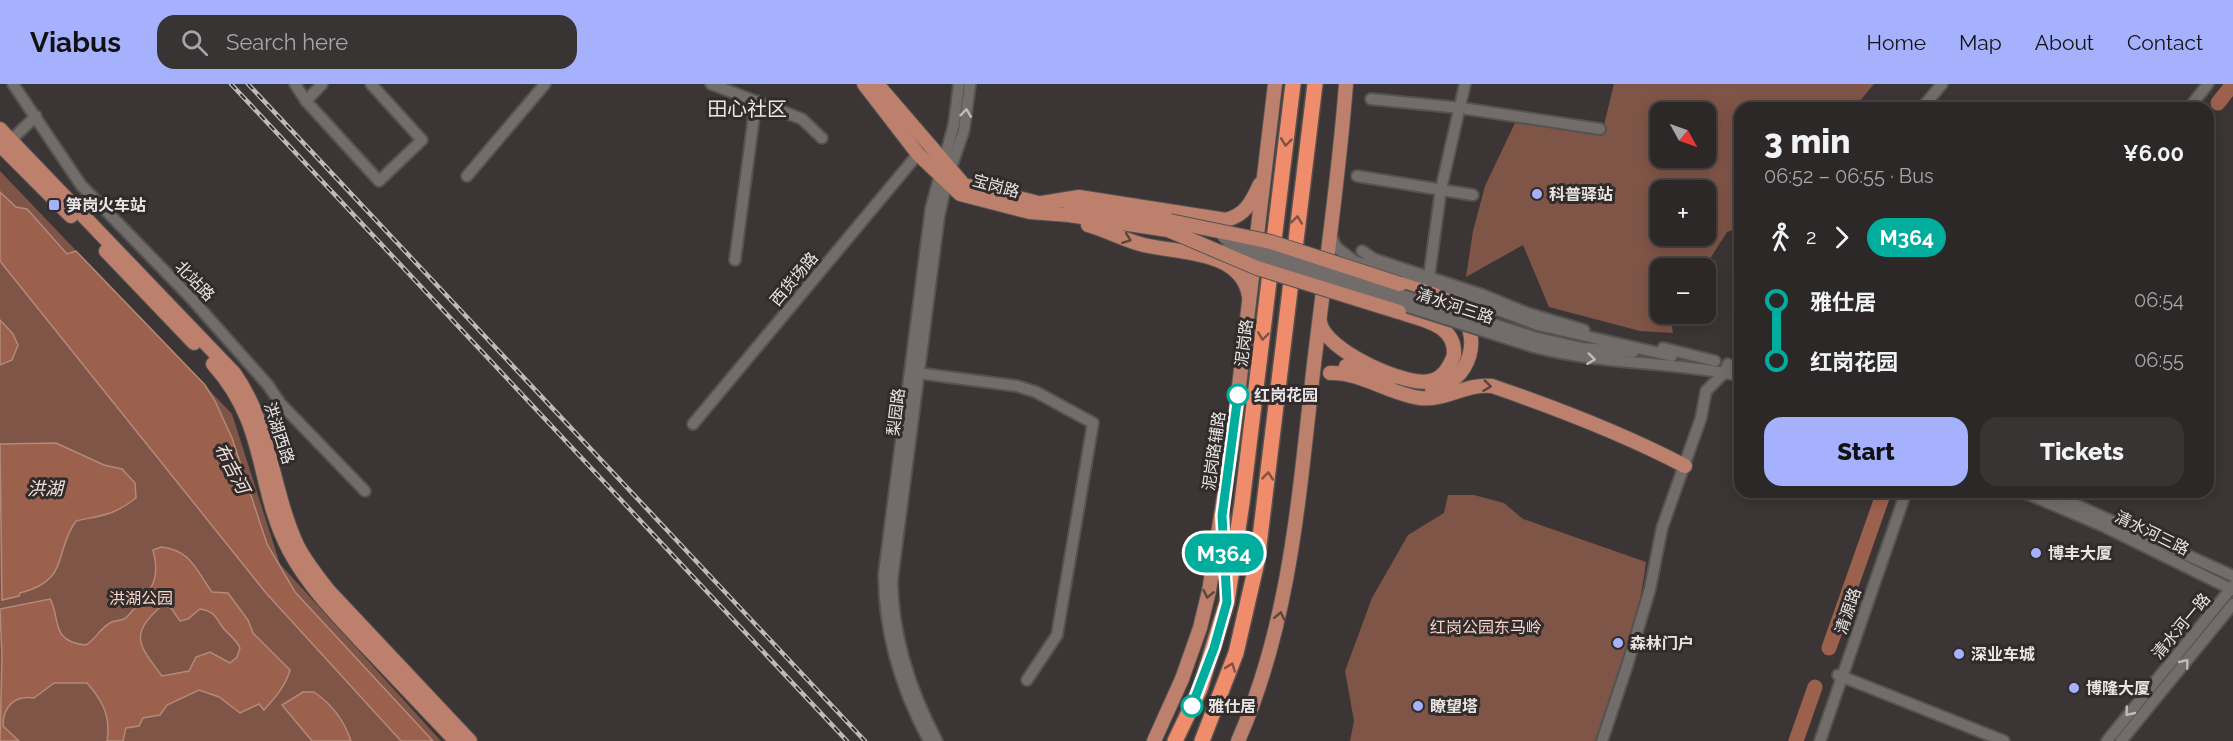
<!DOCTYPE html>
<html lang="en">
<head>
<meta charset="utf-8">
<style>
  :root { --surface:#2c2828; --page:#383434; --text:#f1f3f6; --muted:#a6a6a8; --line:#484445; --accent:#a5b1fc }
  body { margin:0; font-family:Raleway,"Noto Sans SC",sans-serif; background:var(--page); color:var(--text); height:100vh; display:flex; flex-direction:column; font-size:22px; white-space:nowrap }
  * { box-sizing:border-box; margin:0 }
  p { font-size:20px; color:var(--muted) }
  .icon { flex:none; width:33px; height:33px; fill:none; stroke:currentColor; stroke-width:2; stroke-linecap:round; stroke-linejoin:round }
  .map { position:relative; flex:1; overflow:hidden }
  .details { position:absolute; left:1734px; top:18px; width:480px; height:396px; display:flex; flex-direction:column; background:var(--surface); border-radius:18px; box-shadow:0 3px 15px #0003,0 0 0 2px var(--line) }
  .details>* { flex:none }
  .badge { padding:0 12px; border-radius:20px; font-size:21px; line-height:39px }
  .needle { width:39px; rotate:130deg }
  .controls { position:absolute; left:1650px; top:18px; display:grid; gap:12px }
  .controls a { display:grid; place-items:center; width:66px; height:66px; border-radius:12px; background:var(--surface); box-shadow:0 3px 15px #0003,0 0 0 2px var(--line); font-size:30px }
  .map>.badge { position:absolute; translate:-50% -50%; box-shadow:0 0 0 3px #fff }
  .legs { display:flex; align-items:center; gap:9px; height:66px; padding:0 30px; font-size:20px }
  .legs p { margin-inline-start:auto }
  .headline { display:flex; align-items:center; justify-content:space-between; height:102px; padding:0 30px }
  h1 { font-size:33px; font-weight:800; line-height:45px }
  .action { display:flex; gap:12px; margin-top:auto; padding:12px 30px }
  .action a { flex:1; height:69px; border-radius:18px; background:var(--accent); color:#111; font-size:24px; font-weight:800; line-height:69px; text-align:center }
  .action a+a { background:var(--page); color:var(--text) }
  ul { padding:0 30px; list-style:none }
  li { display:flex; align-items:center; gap:21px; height:60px; font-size:22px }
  li i { display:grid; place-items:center; width:9px; height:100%; margin:0 8px; background:currentColor }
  li i::after { content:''; width:15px; height:15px; margin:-8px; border:4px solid; border-radius:50%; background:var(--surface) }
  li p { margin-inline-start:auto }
  li:first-child i { background:linear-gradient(#0000 50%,currentColor 0) }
  li:last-child i { background:linear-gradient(currentColor 50%,#0000 0) }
  header { display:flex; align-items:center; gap:36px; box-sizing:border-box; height:84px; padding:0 30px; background:var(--accent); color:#111 }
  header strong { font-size:28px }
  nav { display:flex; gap:33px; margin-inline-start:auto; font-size:21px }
  .search { width:420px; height:54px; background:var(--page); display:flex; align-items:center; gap:15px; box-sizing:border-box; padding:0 21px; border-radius:18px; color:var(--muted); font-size:22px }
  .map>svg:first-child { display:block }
  .green { fill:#7f5547; fill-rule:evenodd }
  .water { fill:#9c614d; stroke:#b3897a; stroke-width:1.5; fill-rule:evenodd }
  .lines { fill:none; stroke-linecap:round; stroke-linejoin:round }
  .river { stroke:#9c614d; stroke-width:15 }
  .minor-casing { stroke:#555250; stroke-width:14 }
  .major-casing { stroke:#555250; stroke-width:16 }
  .highway-casing { stroke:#555250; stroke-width:18 }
  .minor { stroke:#726d6b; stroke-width:10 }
  .major { stroke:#bc806c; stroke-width:14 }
  .highway { stroke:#ee8c6c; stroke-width:15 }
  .rail-casing { stroke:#bdbab9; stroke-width:4.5 }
  .rail { stroke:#312c2b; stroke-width:2; stroke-dasharray:7; stroke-linecap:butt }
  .minor-bridge-casing { stroke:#555250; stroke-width:14; stroke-linecap:butt }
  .major-bridge-casing { stroke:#555250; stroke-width:16; stroke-linecap:butt }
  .minor-bridge { stroke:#726d6b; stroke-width:10 }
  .major-bridge { stroke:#bc806c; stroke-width:14 }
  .oneway { stroke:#bfbbba }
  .oneway2 { stroke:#7d5245 }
  .oneway3 { stroke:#5b453e }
  .line-1-casing { stroke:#fff; stroke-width:14 }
  .line-1 { stroke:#01ad9c; stroke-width:9 }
  .poi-dot { fill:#a5b1fc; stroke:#312c2b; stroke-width:2 }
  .stop-1-dot { fill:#fff; stroke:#01ad9c; stroke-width:3 }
  .labels { text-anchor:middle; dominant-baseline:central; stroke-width:6; stroke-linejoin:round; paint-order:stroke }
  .street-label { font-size:16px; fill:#e8e5e4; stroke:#312c2b }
  .poi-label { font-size:16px; font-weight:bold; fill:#e8e5e4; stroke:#312c2b; text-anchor:start }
  .stop-label { font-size:16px; font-weight:bold; fill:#e8e5e4; stroke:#312c2b; text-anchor:start }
  .park-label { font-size:16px; fill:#fbd5c9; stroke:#312c2b }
  .water-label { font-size:18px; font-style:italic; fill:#f3e0d9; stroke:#312c2b }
  .quarter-label { font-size:20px; fill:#e8e5e4; stroke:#312c2b }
</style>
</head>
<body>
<header>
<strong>Viabus</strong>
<div class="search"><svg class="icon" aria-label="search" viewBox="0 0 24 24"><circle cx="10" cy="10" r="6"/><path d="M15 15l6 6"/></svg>Search here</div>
<nav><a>Home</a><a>Map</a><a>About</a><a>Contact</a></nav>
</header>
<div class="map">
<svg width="2233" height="657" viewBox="0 0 2233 657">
  <rect width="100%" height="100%" fill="#3b3635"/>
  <g class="green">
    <path d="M1614,0H1874L1854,24H1740V144L1727,148L1704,184H1660V230H1670L1673,249L1640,247L1549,223L1523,161L1466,193L1473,147L1485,102L1515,39L1602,49ZM1660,28H1706V74H1660ZM1660,106H1706V152H1660Z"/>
    <path d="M0,87L232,330L280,480L441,657H0Z"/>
    <path d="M1448,411H1474L1504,419L1523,435L1646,478C1639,539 1616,598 1597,657H1350L1354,637L1345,587L1372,514L1408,451L1444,429Z"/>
  </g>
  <g class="water">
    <path d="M0,108L16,123L27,125L67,170L76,167L205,301L215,317L232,354L267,460L295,508L433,657H401L266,509L0,177Z"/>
    <path d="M0,236L13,250L18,261L12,276L0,281Z"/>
    <path d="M56,359L104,381L122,385L135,399L136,414C113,432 102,431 76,437C53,469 71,496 20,509L19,512L2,516L0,360Z"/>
    <path d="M161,463C191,466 196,486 212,508L228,509L248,536L253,549L290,586C286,601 275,614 264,626L259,620L240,629L219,613L199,606L167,621L160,631L143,634L139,642L126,644L123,657H107C111,633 103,617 87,599H54L34,614C15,611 3,622 3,642L19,657H0L2,572L0,525L50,515C61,533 49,558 86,561C96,555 100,544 110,539C114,536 120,537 124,535C128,533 131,528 134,525C154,506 160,491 153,466ZM163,521L171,524L180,537L188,535L200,525C218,528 215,535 224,545C230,552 236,555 240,564L237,573L230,579L210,568L196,573L189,587L162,592C141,563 126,551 163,521Z"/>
    <path d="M303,608H314C332,620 344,636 351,657H312L282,621Z"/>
  </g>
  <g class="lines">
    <g class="river">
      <path d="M2218,19L2233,0"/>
      <path d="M1829,564L1884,408"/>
      <path d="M1796,657L1815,603"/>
    </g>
    <g class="minor-casing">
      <g id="minor">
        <path d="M13,0L81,101L190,213L268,301L280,319L365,407"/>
        <path d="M295,0L306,17"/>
        <path d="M322,0L306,17L379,97L422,56L371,0"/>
        <path d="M711,0L802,35L822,54"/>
        <path d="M1371,15L1461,24L1600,45"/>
        <path d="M1922,24L1942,0"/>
        <path d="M2189,24L2208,0"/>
        <path d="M6,61L36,32"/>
        <path d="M467,92L545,0"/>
        <path d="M1357,92L1473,111"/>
        <path d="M1330,149L1336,163L1354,177L1453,209L1538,241L1672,272"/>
        <path d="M1362,167L1374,175L1483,211L1527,229L1584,246"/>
        <path d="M735,176L756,17"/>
        <path d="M1429,193L1441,105L1465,0"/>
        <path d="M1537,254L1581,264L1633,268"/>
        <path d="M1534,263C1602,281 1672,277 1740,292"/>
        <path d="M1663,264L1715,277"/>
        <path d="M917,289L1017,302L1036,308L1093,339L1057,551L1027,596"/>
        <path d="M693,340L918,70"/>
        <path d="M2023,408L2103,442L2233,506"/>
        <path d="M2048,408L2233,492"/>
        <path d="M1838,591L2004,657"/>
        <path d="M929,657C901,605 884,549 884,490L931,124L954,40L959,0"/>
        <path d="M937,657C911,608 893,552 892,497L939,132L947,96L964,46L970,0"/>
        <path d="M1602,657L1627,582L1650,505L1662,444L1701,334L1706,307L1725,288L1728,280"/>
        <path d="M1820,657L1906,408"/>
        <path d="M2107,657L2233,502"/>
        <path d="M2121,657L2233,520"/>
      </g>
    </g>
    <g class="major-casing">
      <g id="major">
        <path d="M864,0L918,70L960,110L1030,128L1069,131L1168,146"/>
        <path d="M877,0L964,101L1051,122"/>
        <path d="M0,45L234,289C271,341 271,404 297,461C305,477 317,492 328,506L470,657"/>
        <path d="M0,61L71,132"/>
        <path d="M1042,119L1079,113L1226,136C1246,131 1252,117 1260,100"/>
        <path d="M1070,123L1100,124L1170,137"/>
        <path d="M1088,141C1106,146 1122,155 1140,160C1175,170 1241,164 1249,212"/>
        <path d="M106,167L194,259"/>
        <path d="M1400,200C1418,206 1441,210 1455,223C1485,250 1471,298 1432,305"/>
        <path d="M1320,238C1324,266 1406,303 1430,297C1443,295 1450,282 1454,271C1456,240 1422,236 1399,228"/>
        <path d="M213,280C269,342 255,403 290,468C308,501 333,527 358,554C391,588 423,623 456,657"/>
        <path d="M1346,282L1390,296"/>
        <path d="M1330,289C1362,288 1389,310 1420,314C1446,317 1466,299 1492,302C1559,325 1622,349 1685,382"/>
        <path d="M1154,657L1182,595L1200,544L1209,507L1232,361L1275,0"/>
        <path d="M1238,657C1291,537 1299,409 1314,280C1325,187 1339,93 1346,0"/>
      </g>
    </g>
    <g class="highway-casing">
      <g id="highway">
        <path d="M1222,432L1225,491"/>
        <path d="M1175,657L1200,605L1227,518L1242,419L1293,0"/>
        <path d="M1202,657L1236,569L1257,478L1315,0"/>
      </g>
    </g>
    <use href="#minor" class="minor"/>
    <use href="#major" class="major"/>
    <use href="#highway" class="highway"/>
    <g class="rail-casing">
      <g id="rail">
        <path d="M231,0L847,657"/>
        <path d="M248,0L865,657"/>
      </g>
    </g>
    <use href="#rail" class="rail"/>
    <g class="minor-bridge-casing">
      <g id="minor-bridge">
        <path d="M1223,154L1537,254"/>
        <path d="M1225,165L1534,263"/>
      </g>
    </g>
    <g class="major-bridge-casing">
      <g id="major-bridge">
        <path d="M1170,137L1271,158L1400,200"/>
        <path d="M1168,146L1257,184L1399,228"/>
      </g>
    </g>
    <use href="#minor-bridge" class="minor-bridge"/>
    <use href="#major-bridge" class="major-bridge"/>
  </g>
  <defs><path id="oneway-chevron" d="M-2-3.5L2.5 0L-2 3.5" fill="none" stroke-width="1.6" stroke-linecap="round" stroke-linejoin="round" transform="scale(1.5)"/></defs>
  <g class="oneway">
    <use href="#oneway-chevron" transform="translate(966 29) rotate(-83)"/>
    <use href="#oneway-chevron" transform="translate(1591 275) rotate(7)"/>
    <use href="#oneway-chevron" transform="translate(2185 579) rotate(-51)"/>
    <use href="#oneway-chevron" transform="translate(2129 628) rotate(129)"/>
  </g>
  <g class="oneway2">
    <use href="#oneway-chevron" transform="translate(1286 58) rotate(97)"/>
    <use href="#oneway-chevron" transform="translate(1297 136) rotate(-84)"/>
    <use href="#oneway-chevron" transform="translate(1263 252) rotate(97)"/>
    <use href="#oneway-chevron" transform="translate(1268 392) rotate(-84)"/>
    <use href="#oneway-chevron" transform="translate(1231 583) rotate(-70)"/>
  </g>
  <g class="oneway3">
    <use href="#oneway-chevron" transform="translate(1127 155) rotate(21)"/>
    <use href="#oneway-chevron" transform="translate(1487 302) rotate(7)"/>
    <use href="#oneway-chevron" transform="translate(1208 510) rotate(102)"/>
    <use href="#oneway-chevron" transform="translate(1280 532) rotate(-78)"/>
  </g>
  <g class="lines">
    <g class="line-1-casing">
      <path id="line-1" d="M1192,622L1214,564L1227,518L1222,432L1238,311"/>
    </g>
    <use href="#line-1" class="line-1"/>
  </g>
  <g class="poi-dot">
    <circle cx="1537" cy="110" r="6"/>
    <rect x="48" y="115" width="12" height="12" rx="3"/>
    <circle cx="2036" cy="469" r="6"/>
    <circle cx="1618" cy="559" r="6"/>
    <circle cx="1959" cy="570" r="6"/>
    <circle cx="2074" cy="604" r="6"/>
    <circle cx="1418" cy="622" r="6"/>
  </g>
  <g class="stop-1-dot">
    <circle cx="1238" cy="311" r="10"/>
    <circle cx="1192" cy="622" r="10"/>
  </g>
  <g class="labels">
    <g class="street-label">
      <text transform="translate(996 102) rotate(15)">宝岗路</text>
      <text transform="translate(794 195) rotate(-50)">西货场路</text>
      <text transform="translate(195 197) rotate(46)">北站路</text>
      <text transform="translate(1455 222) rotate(18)">清水河三路</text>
      <text transform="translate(1244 259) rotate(-83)">泥岗路</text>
      <text transform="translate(896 328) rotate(-83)">梨园路</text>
      <text transform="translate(279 349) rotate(72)">洪湖西路</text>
      <text transform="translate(1214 367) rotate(-82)">泥岗路辅路</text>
      <text transform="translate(2152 449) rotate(26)">清水河三路</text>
      <text transform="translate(1848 527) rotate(-71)">清源路</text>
      <text transform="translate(2181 542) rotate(-50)">清水河一路</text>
    </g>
    <g class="poi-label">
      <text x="1549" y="110">科普驿站</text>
      <text x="66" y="121">笋岗火车站</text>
      <text x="2048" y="469">博丰大厦</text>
      <text x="1630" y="559">森林门户</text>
      <text x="1971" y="570">深业车城</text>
      <text x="2086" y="604">博隆大厦</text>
      <text x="1430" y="622">瞭望塔</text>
    </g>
    <g class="stop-label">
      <text x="1254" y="311">红岗花园</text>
      <text x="1208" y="622">雅仕居</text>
    </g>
    <g class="park-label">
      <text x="141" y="514">洪湖公园</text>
      <text x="1486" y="543">红岗公园东马岭</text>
    </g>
    <g class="water-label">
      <text transform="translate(232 384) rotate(62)">布吉河</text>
      <text x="45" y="404">洪湖</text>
    </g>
    <g class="quarter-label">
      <text x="747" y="25">田心社区</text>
    </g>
  </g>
</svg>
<div class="controls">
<a><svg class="needle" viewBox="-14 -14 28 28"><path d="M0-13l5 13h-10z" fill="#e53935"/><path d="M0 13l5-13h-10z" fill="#a6a6a8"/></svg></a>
<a>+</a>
<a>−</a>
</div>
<b class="badge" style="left:1224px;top:469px;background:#01ad9c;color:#fff">M364</b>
<section class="details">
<div class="headline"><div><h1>3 min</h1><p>06:52 – 06:55 · Bus</p></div><b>¥6.00</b></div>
<div class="legs"><svg class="icon" aria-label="walk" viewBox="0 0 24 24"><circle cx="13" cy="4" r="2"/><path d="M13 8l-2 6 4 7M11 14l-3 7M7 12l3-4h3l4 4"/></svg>2<svg class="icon" aria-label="forward" viewBox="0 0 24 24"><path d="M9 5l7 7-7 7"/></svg><b class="badge" style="background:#01ad9c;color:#fff">M364</b></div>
<ul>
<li><i style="color:#01ad9c"></i><b>雅仕居</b><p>06:54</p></li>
<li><i style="color:#01ad9c"></i><b>红岗花园</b><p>06:55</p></li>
</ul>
<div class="action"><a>Start</a><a>Tickets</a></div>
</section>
</div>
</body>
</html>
